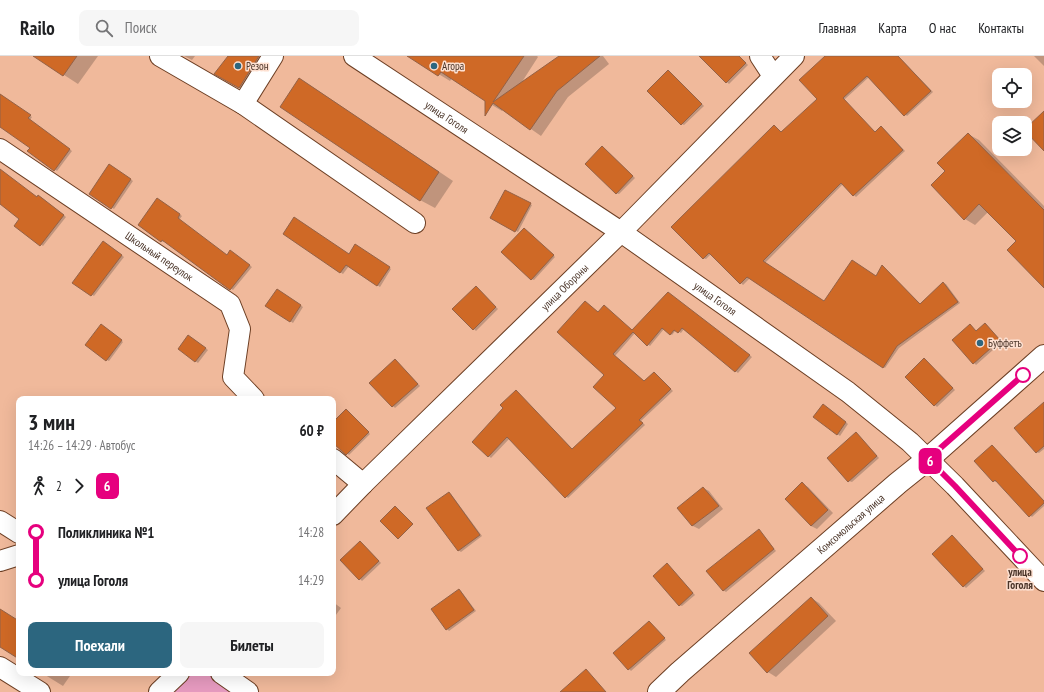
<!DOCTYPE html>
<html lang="ru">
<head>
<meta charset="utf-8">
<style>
  :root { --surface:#fff; --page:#f6f6f6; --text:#202124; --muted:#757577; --line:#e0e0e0; --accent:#2c667f }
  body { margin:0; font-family:"PT Sans Narrow",sans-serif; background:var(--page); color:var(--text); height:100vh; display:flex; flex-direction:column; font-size:15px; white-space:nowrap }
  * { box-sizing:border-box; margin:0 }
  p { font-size:13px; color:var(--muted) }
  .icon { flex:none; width:22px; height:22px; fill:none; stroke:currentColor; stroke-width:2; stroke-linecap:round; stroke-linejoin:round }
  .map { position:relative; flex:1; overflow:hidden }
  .drawer { position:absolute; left:16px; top:340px; width:320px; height:280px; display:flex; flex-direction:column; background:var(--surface); border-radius:8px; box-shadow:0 4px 16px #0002 }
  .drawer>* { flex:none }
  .badge { padding:0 8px; border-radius:6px; font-size:14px; line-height:26px }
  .buttons { position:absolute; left:992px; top:12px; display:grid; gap:8px }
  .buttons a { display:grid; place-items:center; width:40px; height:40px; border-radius:8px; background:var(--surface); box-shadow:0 4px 16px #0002; font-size:20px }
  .map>.badge { position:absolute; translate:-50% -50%; box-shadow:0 0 0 2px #fff }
  .legs { display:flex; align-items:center; gap:6px; height:44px; padding:0 12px; font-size:13px }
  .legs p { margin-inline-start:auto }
  .summary { display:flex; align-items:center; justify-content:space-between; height:68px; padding:0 12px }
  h1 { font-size:22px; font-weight:800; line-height:30px }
  .action { display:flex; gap:8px; margin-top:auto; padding:8px 12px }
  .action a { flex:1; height:46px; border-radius:8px; background:var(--accent); color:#fff; font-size:16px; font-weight:800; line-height:46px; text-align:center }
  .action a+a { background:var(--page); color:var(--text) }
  ul { padding:0 12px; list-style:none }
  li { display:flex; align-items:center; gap:14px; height:48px; font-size:15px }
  li i { display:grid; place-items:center; width:6px; height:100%; margin:0 5px; background:currentColor }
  li i::after { content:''; width:10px; height:10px; margin:-5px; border:3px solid; border-radius:50%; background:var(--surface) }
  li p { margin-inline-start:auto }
  li:first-child i { background:linear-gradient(#0000 50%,currentColor 0) }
  li:last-child i { background:linear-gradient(currentColor 50%,#0000 0) }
  header { display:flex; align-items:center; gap:24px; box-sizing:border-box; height:56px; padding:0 20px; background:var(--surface); border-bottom:1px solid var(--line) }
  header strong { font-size:19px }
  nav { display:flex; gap:22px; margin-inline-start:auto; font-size:14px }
  .search { width:280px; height:36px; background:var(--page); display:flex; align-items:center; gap:10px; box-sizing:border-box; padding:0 14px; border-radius:8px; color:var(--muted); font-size:15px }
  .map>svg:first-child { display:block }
  .green { fill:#e79bc0 }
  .shadow { fill:#0003 }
  .building { fill:#cf6926; stroke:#946247 }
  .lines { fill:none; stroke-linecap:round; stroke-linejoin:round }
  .minor-casing { stroke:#6c3e23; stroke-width:22 }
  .major-casing { stroke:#6c3e23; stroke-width:24 }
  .minor { stroke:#fff; stroke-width:20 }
  .major { stroke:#fff; stroke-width:22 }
  .line-1-casing { stroke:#fff; stroke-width:9 }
  .line-1 { stroke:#e6007e; stroke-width:6 }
  .poi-dot { fill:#2c667f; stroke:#fde0d1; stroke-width:1.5 }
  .stop-1-dot { fill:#fff; stroke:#e6007e; stroke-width:2 }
  .labels { text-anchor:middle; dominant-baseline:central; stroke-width:3; stroke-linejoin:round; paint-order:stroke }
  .poi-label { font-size:11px; fill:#4a3428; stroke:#fde0d1; text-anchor:start }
  .street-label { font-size:11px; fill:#4a3428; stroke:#fde0d1 }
  .stop-label { font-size:11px; font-weight:bold; fill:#4a3428; stroke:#fde0d1 }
</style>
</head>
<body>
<header>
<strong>Railo</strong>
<div class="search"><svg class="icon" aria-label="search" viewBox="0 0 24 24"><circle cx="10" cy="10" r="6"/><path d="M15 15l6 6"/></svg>Поиск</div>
<nav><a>Главная</a><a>Карта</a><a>О нас</a><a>Контакты</a></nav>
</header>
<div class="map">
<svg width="1044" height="636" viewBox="0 0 1044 636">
  <rect width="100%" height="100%" fill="#f0b99b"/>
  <path class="green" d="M193,617H208L234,636H173Z"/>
  <g class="shadow">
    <path d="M35,0H98L78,28Z"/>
    <path d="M184,0H195L192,4Z"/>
    <path d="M229,0H270L248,36L216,18Z"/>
    <path d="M409,0H537L538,1L520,29L561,0H603L609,8L568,41L541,80L531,73L503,53L502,55L492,49L452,22L450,25Z"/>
    <path d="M700,0H739L748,9L729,28Z"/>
    <path d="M827,0H898L933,36L907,60L869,21L844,44L875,77L881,72L884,73L905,95L856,141L843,128L765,207L825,246L877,222L884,212L920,248L943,227L946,228L960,247L899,292L885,312L750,222L743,229L741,227L711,198L706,203L703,202L782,77L819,43Z"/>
    <path d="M1034,0H1044V10Z"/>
    <path d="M670,16L704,50L684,69L682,68Z"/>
    <path d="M300,24L314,32L453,125L435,152L420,144Z"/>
    <path d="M0,39L32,61L30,64L72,95L57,115L31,91L0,70Z"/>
    <path d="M968,78L979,84L1044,150V230L1018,185L988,156L975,169L965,163L946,115Z"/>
    <path d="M605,93L635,122L619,138L616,137Z"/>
    <path d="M109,109L133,125L114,153L90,137Z"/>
    <path d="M0,114L37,142L41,141L66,161L43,190L15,169L21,163L0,147Z"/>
    <path d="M505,135L532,149L518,176L491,162Z"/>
    <path d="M160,144L182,160L179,164L227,200L233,197L252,211L233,234L165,185L164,186L161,185Z"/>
    <path d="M526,174L555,201L534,224L531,223Z"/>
    <path d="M284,178L349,199L356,190L391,213L380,231L349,210L343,218Z"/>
    <path d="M106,187L124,201L94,240L74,227Z"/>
    <path d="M478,233L498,253L476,275L454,253Z"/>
    <path d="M277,234L303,251L293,267L267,250Z"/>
    <path d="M670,239L752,301L738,317L684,273L681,277L676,274L672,279L664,273L650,290L635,277L615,300L645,326L654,317L673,335L641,365L645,369L568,442L510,382L491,402L473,386L504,352L516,335L573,394L617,352L606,319L586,246L598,257L633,275Z"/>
    <path d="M987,270L1002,286L976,309L953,284L976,276Z"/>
    <path d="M104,271L123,286L109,305L107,304Z"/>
    <path d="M191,281L208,294L198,307L179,293Z"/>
    <path d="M924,303L955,334L937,351L907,321Z"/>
    <path d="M395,304L420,330L395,352L371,327Z"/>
    <path d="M1044,349V393L1039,397L1037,396Z"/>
    <path d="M826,350L848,368L840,380L815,361Z"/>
    <path d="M348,356L370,378L349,399L333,385V367Z"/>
    <path d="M858,379L879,402L852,426L849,425Z"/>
    <path d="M992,390L1044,445V450L1032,461L997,425L996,426L993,425Z"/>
    <path d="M802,428L808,431L833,457L817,473L811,470Z"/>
    <path d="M703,432L709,435L723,453L699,473L693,470L679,452Z"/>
    <path d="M449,437L451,438L482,480L461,496L458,494Z"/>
    <path d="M759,474L776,495L726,536L723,534Z"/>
    <path d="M954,482L985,515L966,532L933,498Z"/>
    <path d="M362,487L381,507L362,525L360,523Z"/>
    <path d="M667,508L695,539L682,550L679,549Z"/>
    <path d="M459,534L461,535L476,555L449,575L447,573Z"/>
    <path d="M811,542L819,547L836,565L776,621L768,616Z"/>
    <path d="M333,546L341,552L333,563Z"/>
    <path d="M649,566L666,584L631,615L614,597Z"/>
    <path d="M42,617H72L63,630Z"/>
  </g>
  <g class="building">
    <path d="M33,0H77L63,20Z"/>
    <path d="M228,0H259L239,32L214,18Z"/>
    <path d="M407,0H524L493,46L559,0H600L557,35L530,74L493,47L485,60V45L441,16L438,20Z"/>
    <path d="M699,0H739L746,7L726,27Z"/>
    <path d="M825,0H898L931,35L904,60L867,20L843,42L875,76L881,70L903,94L853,140L841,127L763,205L824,245L852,204L876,220L882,209L920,248L943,226L958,246L897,290L883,312L747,221L740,228L709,197L703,203L671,171L774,69L781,76L817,43L799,24Z"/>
    <path d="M668,14L702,48L681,69L647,35Z"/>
    <path d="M299,22L439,116L420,145L280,51Z"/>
    <path d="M0,38L31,59L28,62L70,93L54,115L27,95L30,92L0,71Z"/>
    <path d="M1044,55V95L1025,75V73Z"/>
    <path d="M968,77L1044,154V232L1007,194L1016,185L979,148L964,164L931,129L945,115L937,107Z"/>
    <path d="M602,90L633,120L616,138L585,108Z"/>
    <path d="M109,108L131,123L111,153L89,138Z"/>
    <path d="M0,113L37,141L38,139L64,159L40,190L14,170L19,163L0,148Z"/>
    <path d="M505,134L531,147L515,176L490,162Z"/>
    <path d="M157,142L180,158L178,162L227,199L230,194L250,209L230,234L162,184L161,186L138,169Z"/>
    <path d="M294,161L349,198L355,188L390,211L377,230L346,209L340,217L283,178Z"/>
    <path d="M524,172L554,199L531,224L501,196Z"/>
    <path d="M103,185L122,199L91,240L72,227Z"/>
    <path d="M476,230L496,251L473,274L452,253Z"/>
    <path d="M277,233L301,249L290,266L265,250Z"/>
    <path d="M668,236L750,299L735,316L682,272L678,277L674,274L670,279L662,272L647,290L633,276L613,298L644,325L654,316L671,333L639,364L643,367L565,442L507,381L488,401L472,386L503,352L500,349L516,334L572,393L616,352L593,331L604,319L557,276L585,245L598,256L604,249L632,274Z"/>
    <path d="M985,267L1000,284L973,308L952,284L970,268L976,275Z"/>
    <path d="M101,268L122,284L106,305L85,289Z"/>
    <path d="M188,279L206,292L195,306L178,293Z"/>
    <path d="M924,302L953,332L934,350L905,321Z"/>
    <path d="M395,303L418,328L392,351L369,327Z"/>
    <path d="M1044,346V390L1036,397L1014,372Z"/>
    <path d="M823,348L846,366L837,379L813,361Z"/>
    <path d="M346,353L369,376L346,399L333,387V366Z"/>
    <path d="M856,376L877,400L848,426L827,402Z"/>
    <path d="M992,389L1044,445V447L1029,461L995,424L993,426L974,405Z"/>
    <path d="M802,426L828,454L811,470L785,443Z"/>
    <path d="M703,431L719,450L692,470L677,452Z"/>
    <path d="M449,436L480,479L458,495L426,452Z"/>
    <path d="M395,450L413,468L398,483L380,465Z"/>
    <path d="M759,473L774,493L723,535L706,515Z"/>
    <path d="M952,479L983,513L963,531L932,498Z"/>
    <path d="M360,485L379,505L359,524L340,504Z"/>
    <path d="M667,507L693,537L679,550L653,520Z"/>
    <path d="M459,533L474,554L446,574L431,553Z"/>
    <path d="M811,541L828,560L767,617L749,597Z"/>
    <path d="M0,553L19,565V603L0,591Z"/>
    <path d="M649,565L665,582L628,614L613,597Z"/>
    <path d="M586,613L606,636H560Z"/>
  </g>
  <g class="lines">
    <g class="minor-casing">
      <g id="minor">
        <path d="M160,0L243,48L415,167"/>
        <path id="s1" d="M354,0L621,176L848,336L910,386L955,430L1044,525"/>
        <path d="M760,0L773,20"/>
        <path d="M243,48L273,0"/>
        <path id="s2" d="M0,93L230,248L240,273L233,321L254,343"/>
        <path d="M333,403L363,428"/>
        <path id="s3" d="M333,459L363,428L621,176L794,0"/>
        <path d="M0,465L19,477"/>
        <path d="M0,505L19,499"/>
        <path d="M0,611L40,636"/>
        <path d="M221,617L248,636"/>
        <path d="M159,636L179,617"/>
      </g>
    </g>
    <g class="major-casing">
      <g id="major">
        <path id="s4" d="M659,636L680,616L898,427L928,403L1044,300"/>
      </g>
    </g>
    <use href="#minor" class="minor"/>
    <use href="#major" class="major"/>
  </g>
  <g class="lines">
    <g class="line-1-casing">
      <path id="line-1" d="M1020,500L955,430L928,403L1023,319"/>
    </g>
    <use href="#line-1" class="line-1"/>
  </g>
  <g class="poi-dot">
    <circle cx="238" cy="10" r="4"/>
    <circle cx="434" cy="10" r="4"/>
    <circle cx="980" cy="287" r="4"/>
  </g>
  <g class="stop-1-dot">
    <circle cx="1023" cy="319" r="7"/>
    <circle cx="1020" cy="500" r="7"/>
  </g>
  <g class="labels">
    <g class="poi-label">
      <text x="246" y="10">Резон</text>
      <text x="442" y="10">Агора</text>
      <text x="988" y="287">Буффетъ</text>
    </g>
    <g class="street-label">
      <text stroke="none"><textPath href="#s1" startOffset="111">улица Гоголя</textPath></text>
      <text stroke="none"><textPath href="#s2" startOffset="192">Школьный переулок</textPath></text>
      <text stroke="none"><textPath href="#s3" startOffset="325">улица Обороны</textPath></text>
      <text stroke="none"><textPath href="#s1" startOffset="435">улица Гоголя</textPath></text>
      <text stroke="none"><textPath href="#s4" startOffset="255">Комсомольская улица</textPath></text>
    </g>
    <g class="stop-label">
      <text x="1020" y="516">улица<tspan x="1020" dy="13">Гоголя</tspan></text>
    </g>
  </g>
</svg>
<div class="buttons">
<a><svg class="icon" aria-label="locate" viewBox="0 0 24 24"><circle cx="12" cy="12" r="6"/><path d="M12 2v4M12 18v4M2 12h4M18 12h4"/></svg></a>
<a><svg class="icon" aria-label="layers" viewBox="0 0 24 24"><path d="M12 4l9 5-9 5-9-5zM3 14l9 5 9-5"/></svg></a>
</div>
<b class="badge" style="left:930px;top:405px;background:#e6007e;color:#fff">6</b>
<section class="drawer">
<div class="summary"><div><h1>3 мин</h1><p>14:26 – 14:29 · Автобус</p></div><b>60 ₽</b></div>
<div class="legs"><svg class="icon" aria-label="walk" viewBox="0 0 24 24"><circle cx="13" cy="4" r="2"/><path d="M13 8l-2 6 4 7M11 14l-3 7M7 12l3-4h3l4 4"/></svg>2<svg class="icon" aria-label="forward" viewBox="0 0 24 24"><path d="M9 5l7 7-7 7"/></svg><b class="badge" style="background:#e6007e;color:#fff">6</b></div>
<ul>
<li><i style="color:#e6007e"></i><b>Поликлиника №1</b><p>14:28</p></li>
<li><i style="color:#e6007e"></i><b>улица Гоголя</b><p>14:29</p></li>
</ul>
<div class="action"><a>Поехали</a><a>Билеты</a></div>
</section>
</div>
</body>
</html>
